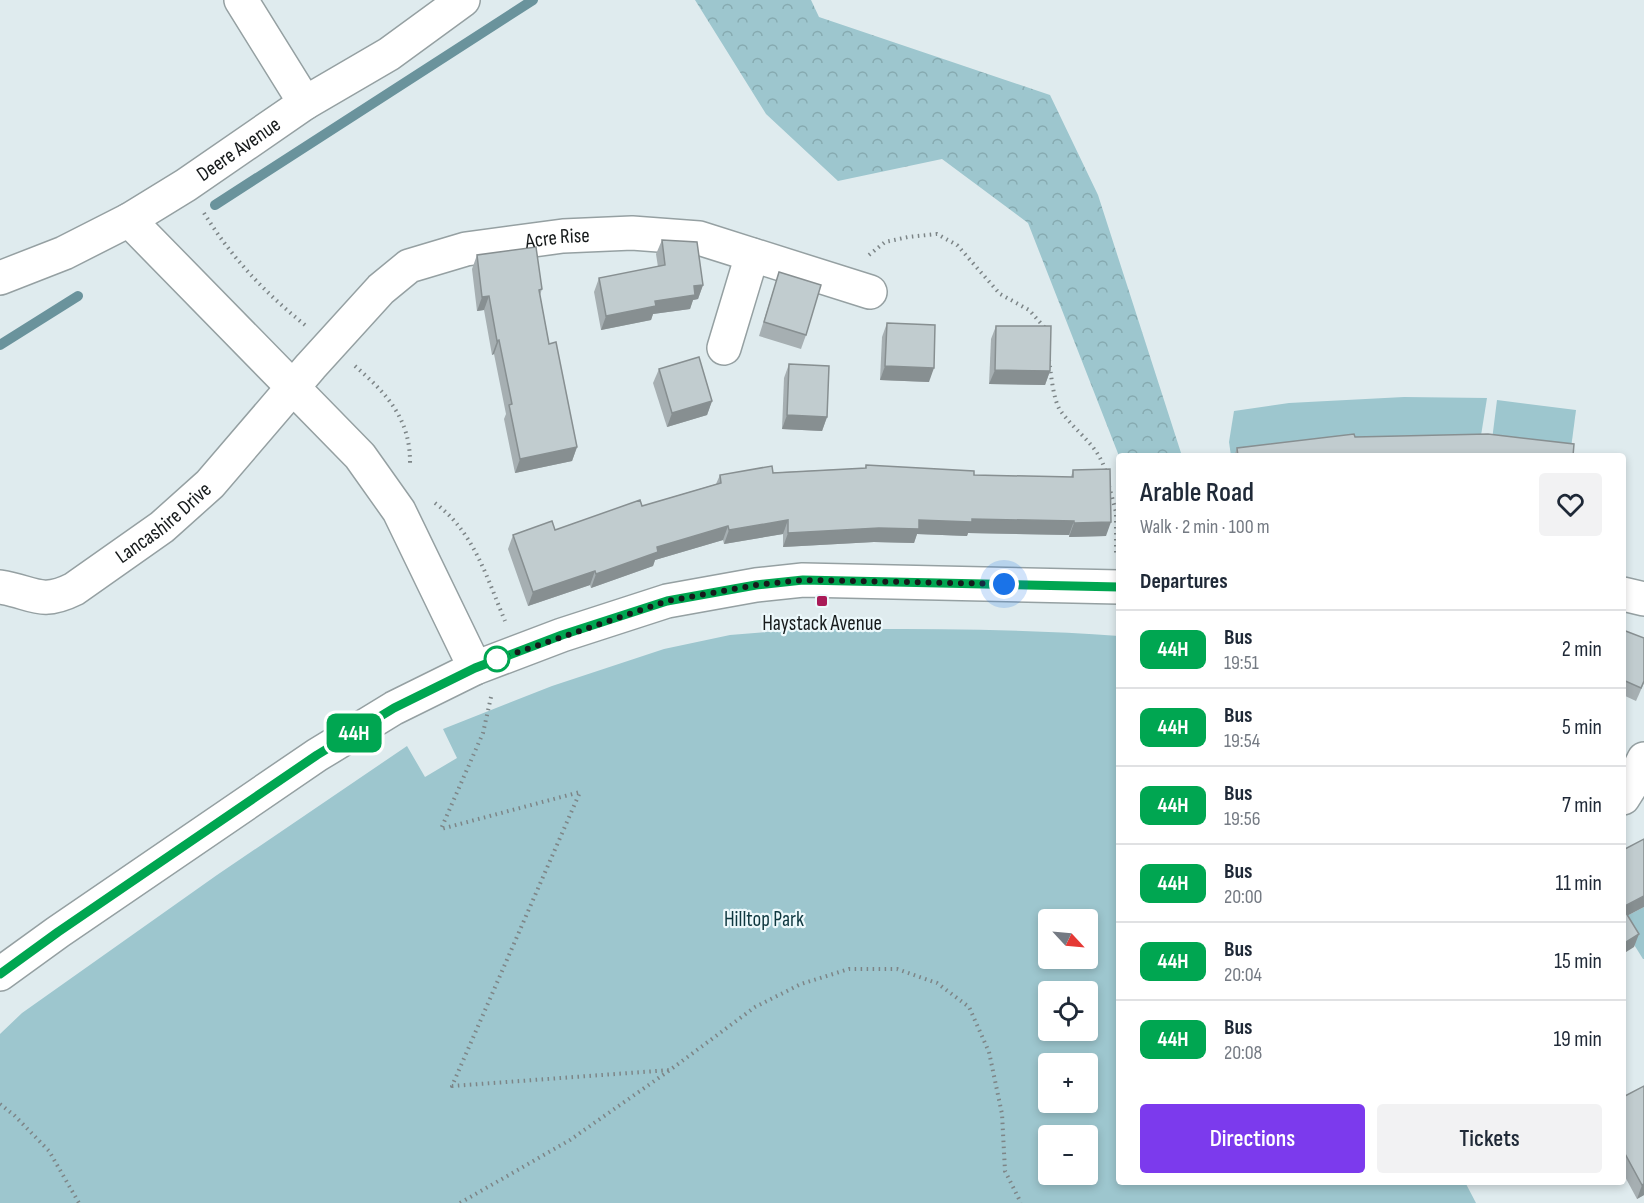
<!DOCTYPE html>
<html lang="en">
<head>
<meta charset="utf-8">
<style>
  :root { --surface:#fff; --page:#f2f2f3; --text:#1f2937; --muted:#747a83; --line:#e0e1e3; --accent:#7c3aed }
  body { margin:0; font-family:"Sofia Sans Condensed",sans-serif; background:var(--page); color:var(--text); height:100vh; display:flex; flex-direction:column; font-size:22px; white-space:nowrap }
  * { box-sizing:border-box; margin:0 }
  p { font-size:20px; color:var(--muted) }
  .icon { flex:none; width:33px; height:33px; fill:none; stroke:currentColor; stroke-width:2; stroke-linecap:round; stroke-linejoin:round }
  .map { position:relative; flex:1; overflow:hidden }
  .sheet { position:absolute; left:1116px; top:453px; width:510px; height:732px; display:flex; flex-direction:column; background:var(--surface); border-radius:6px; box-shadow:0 3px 9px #0003 }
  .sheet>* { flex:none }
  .badge { padding:0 12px; border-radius:9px; font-size:21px; line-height:39px }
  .needle { width:39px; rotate:116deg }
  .tools { position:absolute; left:1038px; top:909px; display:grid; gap:12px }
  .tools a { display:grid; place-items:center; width:60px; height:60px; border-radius:6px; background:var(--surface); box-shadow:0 3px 9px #0003; font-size:30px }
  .you { position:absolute; width:30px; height:30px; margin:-15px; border:4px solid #fff; border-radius:50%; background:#1a73e8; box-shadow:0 0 0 9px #1a73e833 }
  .map>.badge { position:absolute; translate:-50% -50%; box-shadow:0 0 0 3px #fff }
  h2 { padding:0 24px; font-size:22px; line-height:54px }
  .round { display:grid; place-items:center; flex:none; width:63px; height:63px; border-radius:6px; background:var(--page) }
  .headline { display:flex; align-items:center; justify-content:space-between; height:102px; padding:0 24px }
  h1 { font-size:28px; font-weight:600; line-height:45px }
  .button { display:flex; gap:12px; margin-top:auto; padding:12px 24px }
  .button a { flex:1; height:69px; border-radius:6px; background:var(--accent); color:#fff; font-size:24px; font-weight:600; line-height:69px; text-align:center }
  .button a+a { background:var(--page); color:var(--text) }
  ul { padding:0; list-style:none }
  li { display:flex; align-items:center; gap:18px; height:78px; padding:0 24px; border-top:2px solid var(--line) }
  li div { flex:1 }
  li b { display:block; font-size:22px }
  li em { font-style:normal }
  li .badge { min-width:66px; font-weight:700; text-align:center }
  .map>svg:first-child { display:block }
  .forest { fill:url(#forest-crowns) }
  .green { fill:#9dc6ce; fill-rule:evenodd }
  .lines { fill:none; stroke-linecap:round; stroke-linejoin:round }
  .stream { stroke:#6a939c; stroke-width:10 }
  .minor-casing { stroke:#95a0a2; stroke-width:36 }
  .path { stroke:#7d8587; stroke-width:4; stroke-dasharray:1.5 4.5; stroke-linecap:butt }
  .minor { stroke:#fff; stroke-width:33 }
  .wall { fill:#a6afb2 }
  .shaded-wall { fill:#878f91 }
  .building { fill:#c1cccf; stroke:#878f91; stroke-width:1.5 }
  .line-casing { stroke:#fff; stroke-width:14 }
  .line { stroke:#00a651; stroke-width:9 }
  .walk { stroke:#161a1b; stroke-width:6; stroke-dasharray:0 10.8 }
  .poi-dot { fill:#a91a57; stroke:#ecf8fb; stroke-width:2 }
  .stop-dot { fill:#fff; stroke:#00a651; stroke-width:3 }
  .labels { text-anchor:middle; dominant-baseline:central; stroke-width:4.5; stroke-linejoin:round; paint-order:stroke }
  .street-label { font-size:21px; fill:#161a1b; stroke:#ecf8fb }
  .poi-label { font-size:21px; fill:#161a1b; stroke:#ecf8fb }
  .park-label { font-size:21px; fill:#0e373f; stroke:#ecf8fb }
</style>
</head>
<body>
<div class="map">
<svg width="1644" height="1203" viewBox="0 0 1644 1203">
  <defs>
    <pattern id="forest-crowns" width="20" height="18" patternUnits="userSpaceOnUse" patternTransform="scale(1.5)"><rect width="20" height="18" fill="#9dc6ce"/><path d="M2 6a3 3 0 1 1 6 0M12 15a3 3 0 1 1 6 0" fill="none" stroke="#86aab0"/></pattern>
  </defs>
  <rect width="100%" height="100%" fill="#dfebee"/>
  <path class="forest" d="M695,0H811L819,17L1050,95L1098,195L1182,456H1119L1028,223L942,159L838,181L766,114Z"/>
  <g class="green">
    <path d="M1404,397L1487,398L1479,448L1278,456H1231L1229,442L1234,411L1289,403Z"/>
    <path d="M1497,400L1576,410L1570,456L1491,448Z"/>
    <path d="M803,629C908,629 1014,628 1119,636V1182H1465L1476,1203H0V1034L22,1013L217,875L407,746L425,777L457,758L443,729L552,686L664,649L730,635ZM1048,920H1088V958H1048ZM1048,992H1088V1030H1048ZM1048,1064H1088V1102H1048ZM1048,1136H1088V1174H1048Z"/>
    <path d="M1644,907V959H1643L1623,927V918Z"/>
  </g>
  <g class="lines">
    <g class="stream">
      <path d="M215,205L533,0"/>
      <path d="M0,345L78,296"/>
    </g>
    <g class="minor-casing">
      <g id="minor">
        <path d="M241,0L305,103"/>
        <path d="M129,220L360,456L399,511L475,668"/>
        <path id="s1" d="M0,278L64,253L129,220L186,185L305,103L389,54L463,0"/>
        <path d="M724,348L752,255"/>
        <path id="s2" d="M0,587C33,592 40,606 74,589L162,527L210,484L311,366L381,289L409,266L466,249L563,236L632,233L699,238L870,292"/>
        <path d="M1623,594L1644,599"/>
        <path d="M1623,798L1632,784L1644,759"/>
        <path d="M0,974L58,932L317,755L394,708L475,668L562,635L667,601L756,585L803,580L1119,587"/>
      </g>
    </g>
    <g class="path">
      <path d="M204,213C231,257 265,293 305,325"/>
      <path d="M869,255L885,242L908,237L937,234L957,245L1000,294L1029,310L1046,329"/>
      <path d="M1049,360C1051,373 1053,399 1060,410C1075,432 1099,445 1106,473"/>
      <path d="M355,366C387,394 411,419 410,465"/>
      <path d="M1109,486L1116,512V553"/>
      <path d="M435,503C474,532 487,578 505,621"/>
      <path d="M491,697L483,733L441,829L580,792L452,1086L670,1070"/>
      <path d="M0,1104L15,1116L49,1151L79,1203"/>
      <path d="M460,1203L570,1140L670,1070L755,1007L801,984L849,969H897L937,983L969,1007L989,1052L1002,1114L1005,1171L1021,1203"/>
    </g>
    <use href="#minor" class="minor"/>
  </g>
  <g class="wall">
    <path d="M662,240L703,285L698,299L693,300L690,309L653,314L651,320L601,330L594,292L599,278L658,267L656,254Z"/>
    <path d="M477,255L542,289L540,295L549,344L577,447L572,461L515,473L504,419L506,414L494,354L492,355L484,310L477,311L472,269Z"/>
    <path d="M779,272L806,335L801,349L759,336Z"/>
    <path d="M887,323L929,382L880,380L882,337Z"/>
    <path d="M996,326L1050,371L1045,385L989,384L991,339Z"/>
    <path d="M789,364L827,417L822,431L782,429L784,378Z"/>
    <path d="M659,369L712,401L707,415L667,427L653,383Z"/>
    <path d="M1355,437L1573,456H1234L1237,448Z"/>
    <path d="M866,465L974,475L1071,477L1073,470L1106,536L1069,537V535L968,533L967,536L917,534L914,543L874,542L783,547V534L724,544L723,540L655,560L653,566L591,588L590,585L528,606L508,549L513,535L555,530L642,506L716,484L720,475L865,468Z"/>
    <path d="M1623,630L1644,683L1636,701L1623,695Z"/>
    <path d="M1644,1086V1195L1637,1199L1623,1173V1097Z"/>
  </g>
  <g class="shaded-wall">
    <path d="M703,285L698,299L693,300L690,309L653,314L651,320L601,330L606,316L655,301L694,286Z"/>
    <path d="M489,296L484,310L477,311L482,297Z"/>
    <path d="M499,340L494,354L492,355L497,341Z"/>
    <path d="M885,366L934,368L929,382L880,380Z"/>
    <path d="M995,370L1050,371L1045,385L989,384Z"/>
    <path d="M712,401L707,415L667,427L672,413Z"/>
    <path d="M787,415L827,417L822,431L782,429Z"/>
    <path d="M577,447L572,461L515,473L520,459Z"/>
    <path d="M972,519L1074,521L1069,535L968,533L967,536L917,534L914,543L874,542L783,547L788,533L919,520Z"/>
    <path d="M788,520L783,534L724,544L729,530Z"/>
    <path d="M1111,522L1106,536L1069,537L1074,523Z"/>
    <path d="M728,526L723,540L655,560L653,566L591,588L596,574L657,547Z"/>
    <path d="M595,571L590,585L528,606L533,592Z"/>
    <path d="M1644,896V907L1623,918V907Z"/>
    <path d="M1639,934L1634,947L1623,954V944Z"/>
    <path d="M1644,1184V1195L1637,1199L1642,1185Z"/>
  </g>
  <g class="building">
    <path d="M662,240L697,242L703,285L694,286L695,295L655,301L656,306L606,316L599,278L665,265Z"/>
    <path d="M536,247L542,289L539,290L549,344L556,342L577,447L520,459L509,405L512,404L499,340L497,341L489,296L482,297L477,255Z"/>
    <path d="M779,272L821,285L806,335L764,322Z"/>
    <path d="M887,323L935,325L934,368L885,366Z"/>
    <path d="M996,326H1051L1050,371L995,370Z"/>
    <path d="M699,357L712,401L672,413L659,369Z"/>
    <path d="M789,364L829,366L827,417L787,415Z"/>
    <path d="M1354,434L1355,437L1488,434L1574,444L1573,456H1238L1237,448Z"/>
    <path d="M866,465L974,471V475L1073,477V470L1110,469L1111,522L1074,523V521L972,519V522L919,520V529L879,528L788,533V520L729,530L728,526L657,547L658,552L596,574L595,571L533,592L513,535L552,521L555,530L640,500L642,506L721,483L720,475L772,466L773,473L866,468Z"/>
    <path d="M1623,630L1644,638V681L1641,688L1623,680Z"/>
    <path d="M1644,839V896L1623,907V850Z"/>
    <path d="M1623,908L1639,934L1623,944Z"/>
    <path d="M1644,1086V1184L1642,1185L1623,1150V1097Z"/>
  </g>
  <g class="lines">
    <g class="line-casing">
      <path id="line" d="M0,974L58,932L317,755L394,708L475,668L562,635L667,601L756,585L803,580L1119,587"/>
    </g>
    <use href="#line" class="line"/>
    <path class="walk" d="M497,659L492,661L667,601L756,585L803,580L1004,584"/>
  </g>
  <rect class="poi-dot" x="816" y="595" width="12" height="12" rx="3"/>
  <circle class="stop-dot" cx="497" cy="659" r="12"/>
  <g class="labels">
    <g class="street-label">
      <text stroke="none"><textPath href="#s1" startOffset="272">Deere Avenue</textPath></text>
      <text stroke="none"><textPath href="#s2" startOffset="696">Acre Rise</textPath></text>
      <text stroke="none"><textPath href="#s2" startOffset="188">Lancashire Drive</textPath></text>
    </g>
    <g class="poi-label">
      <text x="822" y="623">Haystack Avenue</text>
    </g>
    <g class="park-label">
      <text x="764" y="919">Hilltop Park</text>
    </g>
  </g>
</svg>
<div class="tools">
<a><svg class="needle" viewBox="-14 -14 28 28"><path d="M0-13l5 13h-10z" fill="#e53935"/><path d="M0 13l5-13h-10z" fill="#747a83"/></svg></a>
<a><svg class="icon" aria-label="locate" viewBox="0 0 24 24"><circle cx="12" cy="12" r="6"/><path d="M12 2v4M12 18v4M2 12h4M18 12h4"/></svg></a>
<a>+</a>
<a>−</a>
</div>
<div class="you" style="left:1004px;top:584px"></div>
<b class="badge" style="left:354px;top:733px;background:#00a651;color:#fff">44H</b>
<section class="sheet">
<div class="headline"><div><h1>Arable Road</h1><p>Walk · 2 min · 100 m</p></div><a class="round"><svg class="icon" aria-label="heart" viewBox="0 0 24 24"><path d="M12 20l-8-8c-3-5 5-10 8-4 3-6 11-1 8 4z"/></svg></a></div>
<h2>Departures</h2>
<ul>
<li><span class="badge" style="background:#00a651;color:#fff">44H</span><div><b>Bus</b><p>19:51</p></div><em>2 min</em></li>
<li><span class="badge" style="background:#00a651;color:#fff">44H</span><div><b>Bus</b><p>19:54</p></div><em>5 min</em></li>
<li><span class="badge" style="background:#00a651;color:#fff">44H</span><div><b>Bus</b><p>19:56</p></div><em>7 min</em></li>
<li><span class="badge" style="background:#00a651;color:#fff">44H</span><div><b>Bus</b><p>20:00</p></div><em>11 min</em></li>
<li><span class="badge" style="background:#00a651;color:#fff">44H</span><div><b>Bus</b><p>20:04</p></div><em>15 min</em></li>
<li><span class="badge" style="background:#00a651;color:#fff">44H</span><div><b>Bus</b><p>20:08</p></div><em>19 min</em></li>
</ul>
<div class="button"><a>Directions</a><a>Tickets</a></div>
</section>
</div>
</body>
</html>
